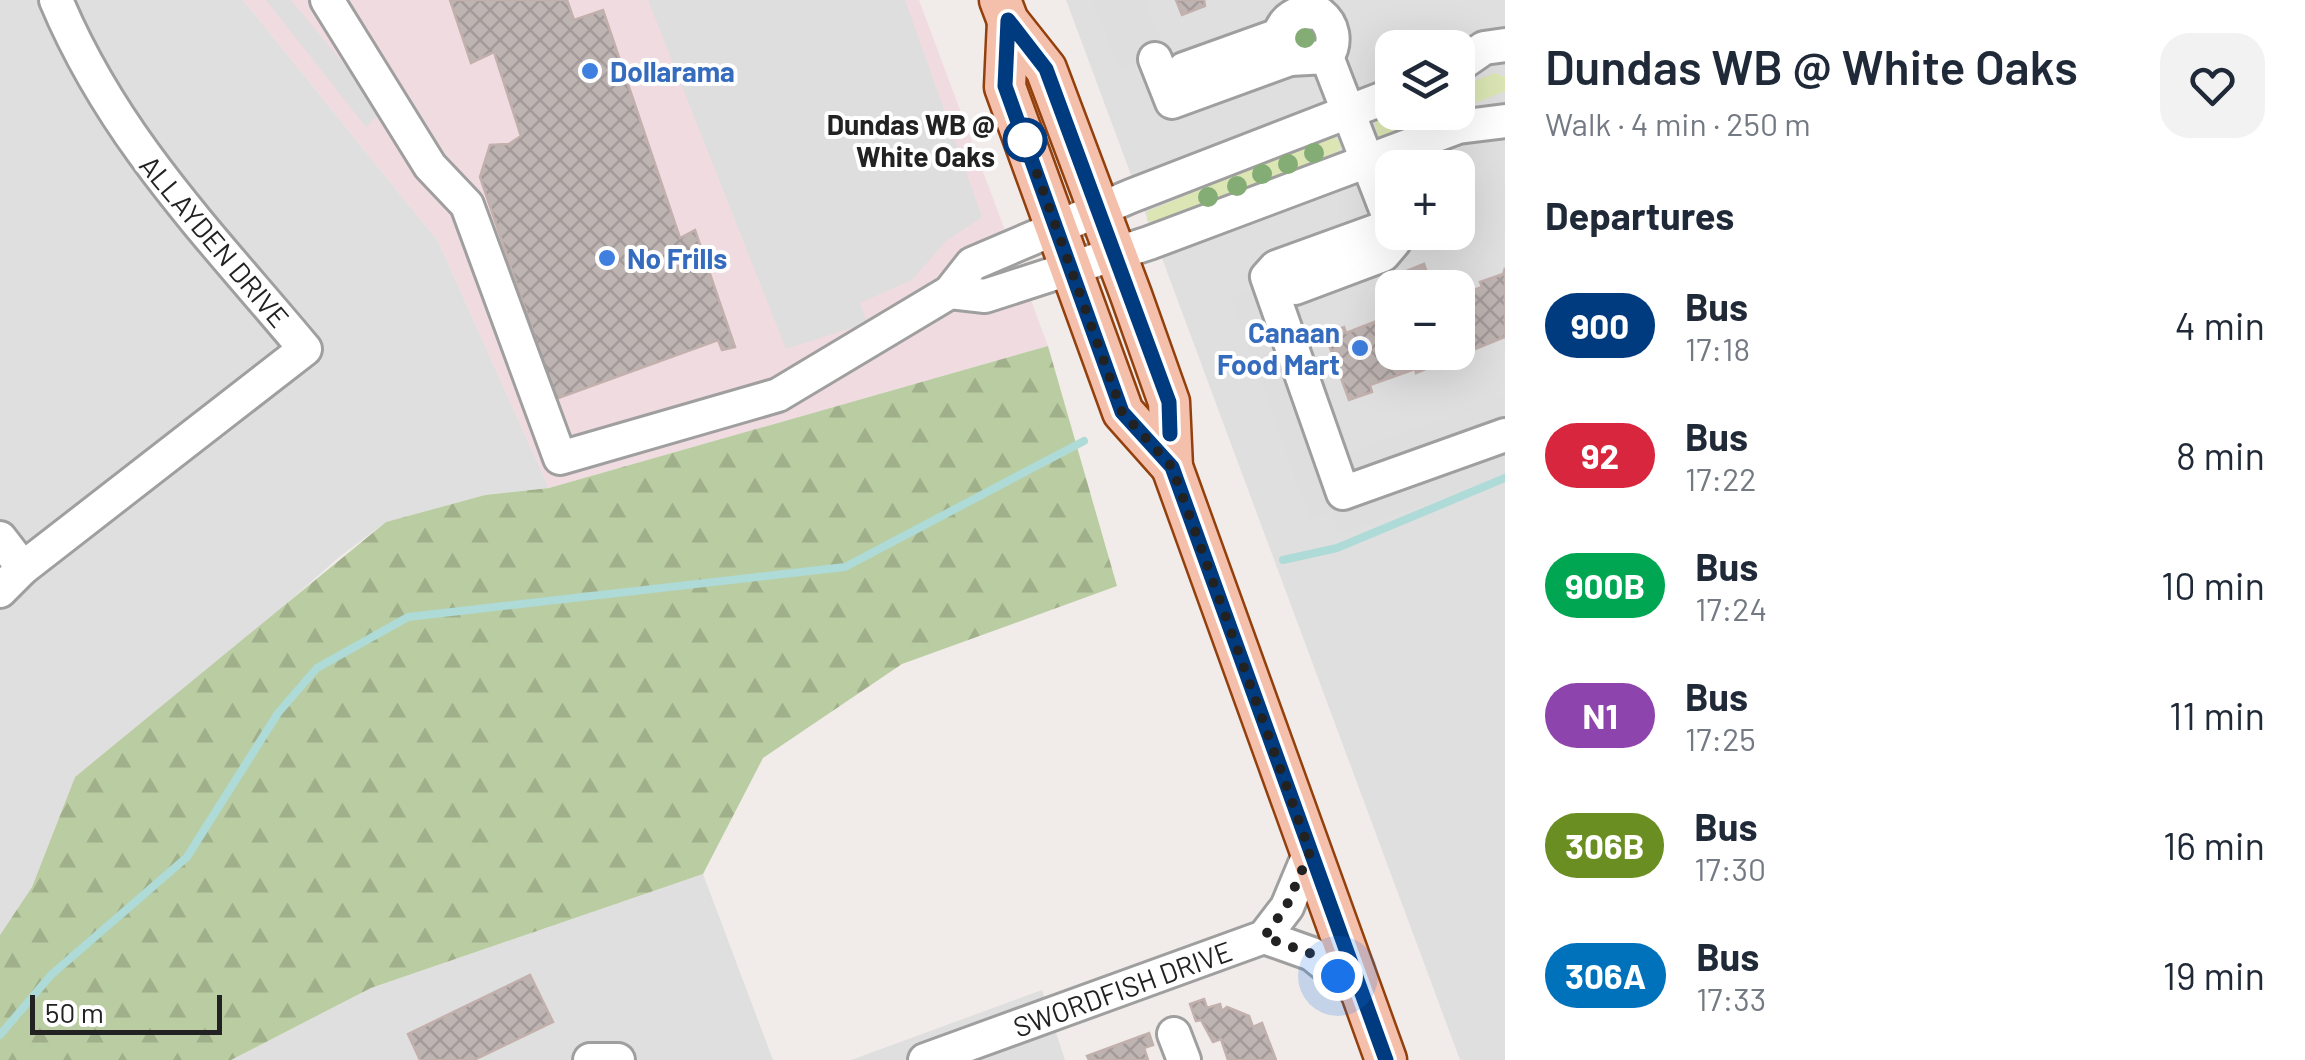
<!DOCTYPE html>
<html lang="en">
<head>
<meta charset="utf-8">
<style>
  :root { --surface:#fff; --page:#f2f2f3; --text:#1f2937; --muted:#747a83 }
  body { margin:0; font-family:Barlow,sans-serif; background:var(--page); color:var(--text); height:100vh; display:flex; flex-direction:column; font-size:38px; white-space:nowrap }
  * { box-sizing:border-box; margin:0 }
  p { font-size:32px; color:var(--muted) }
  .icon { flex:none; width:55px; height:55px; fill:none; stroke:currentColor; stroke-width:2; stroke-linecap:round; stroke-linejoin:round }
  .map { position:relative; flex:1; overflow:hidden }
  .details { display:flex; flex-direction:column; background:var(--surface); width:800px }
  .details>* { flex:none }
  .badge { padding:0 20px; border-radius:32px; font-size:35px; line-height:65px }
  .fabs { position:absolute; left:1375px; top:30px; display:grid; gap:20px }
  .fabs a { display:grid; place-items:center; width:100px; height:100px; border-radius:20px; background:var(--surface); box-shadow:0 10px 40px #0002; font-size:50px }
  .scale { position:absolute; left:30px; bottom:25px; width:192px; box-sizing:border-box; padding-left:10px; border:5px solid #222; border-top:0; font-size:28px; line-height:35px; white-space:nowrap; color:#222; -webkit-text-stroke:8px #fff; paint-order:stroke }
  .you { position:absolute; width:50px; height:50px; margin:-25px; border:8px solid #fff; border-radius:50%; background:#1a73e8; box-shadow:0 0 0 15px #1a73e833 }
  .map>.badge { position:absolute; translate:-50% -50%; box-shadow:0 0 0 5px #fff }
  h2 { padding:0 40px; font-size:38px; line-height:90px }
  .round { display:grid; place-items:center; flex:none; width:105px; height:105px; border-radius:30px; background:var(--page) }
  .headline { display:flex; align-items:center; justify-content:space-between; height:170px; padding:0 40px }
  h1 { font-size:48px; font-weight:600; line-height:75px }
  ul { padding:0; list-style:none }
  li { display:flex; align-items:center; gap:30px; height:130px; padding:0 40px }
  li div { flex:1 }
  li b { display:block; font-size:38px }
  li em { font-style:normal }
  li .badge { min-width:110px; font-weight:700; text-align:center }
  main { display:flex; flex:1; min-height:0 }
  .map>svg:first-child { display:block }
  .residential { fill:#e0dfdf; fill-rule:evenodd }
  .commercial { fill:#f0dbe0 }
  .grass { fill:#dbe6b4 }
  .forest { fill:url(#forest-firs) }
  .parking { fill:#dedede }
  .lines { fill:none; stroke-linecap:round; stroke-linejoin:round }
  .stream { stroke:#aedad8; stroke-width:8 }
  .building { fill:url(#building-cross-hatch); stroke:#c2b0ad; stroke-width:2.5 }
  .minor-casing { stroke:#9f9f9f; stroke-width:38 }
  .major-casing { stroke:#92400d; stroke-width:45 }
  .minor { stroke:#fff; stroke-width:32 }
  .major { stroke:#f5c0ab; stroke-width:40 }
  .tree { fill:#84ad75 }
  .line-casing { stroke:#fff; stroke-width:22 }
  .line { stroke:#003b80; stroke-width:15 }
  .walk { stroke:#222; stroke-width:10; stroke-dasharray:0 18 }
  .shop-dot { fill:#3f7fe0; stroke:#fff; stroke-width:4 }
  .stop-dot { fill:#fff; stroke:#003b80; stroke-width:5 }
  .labels { text-anchor:middle; dominant-baseline:central; stroke-width:8; stroke-linejoin:round; paint-order:stroke }
  .shop-label { font-size:28px; font-weight:bold; fill:#366cbe; stroke:#fff; text-anchor:start }
  .stop-label { font-size:28px; font-weight:bold; fill:#222; stroke:#fff; text-anchor:end }
  .street-label { font-size:28px; fill:#222; stroke:#fff }
</style>
</head>
<body>
<main>
<div class="map">
<svg width="1505" height="1060" viewBox="0 0 1505 1060">
  <defs>
    <pattern id="forest-firs" width="22" height="20" patternUnits="userSpaceOnUse" patternTransform="scale(2.5)"><rect width="22" height="20" fill="#bacda2"/><path d="M5 1l3.5 6h-7zM16 11l3.5 6h-7z" fill="#a0b08b"/></pattern>
    <pattern id="building-cross-hatch" width="8" height="8" patternUnits="userSpaceOnUse" patternTransform="scale(2.5)"><rect width="8" height="8" fill="#beb4b2"/><path d="M0 0l8 8M0 8l8-8" fill="none" stroke="#a39a99"/></pattern>
  </defs>
  <rect width="100%" height="100%" fill="#f1ece9"/>
  <g class="residential">
    <path d="M0,0H243L438,241L549,488L485,495L386,522L338,558L217,665L75,777L32,887L0,935Z"/>
    <path d="M1066,0H1505V1060H1460ZM1392,48H1458V112H1392ZM1392,168H1458V232H1392ZM1392,288H1458V352H1392Z"/>
    <path d="M703,874L773,1060H231L371,988Z"/>
    <path d="M1042,990L1065,1060H851Z"/>
  </g>
  <path class="commercial" d="M243,0H919L1048,346L549,488L438,241Z"/>
  <g class="grass">
    <path d="M1495,73L1505,77V91L1458,110V87Z"/>
    <path d="M1392,111V112L1452,113L1384,138L1377,135L1375,120Z"/>
    <path d="M1333,135L1342,145L1335,156L1163,222L1147,221L1148,211Z"/>
  </g>
  <path class="forest" d="M1048,346L1117,586L902,664L763,758L703,874L371,988L231,1060H0V935L32,887L75,777L386,522L485,495L549,488Z"/>
  <g class="parking">
    <path d="M266,0H291L382,111L366,127Z"/>
    <path d="M648,0H905L982,217L945,242L912,280L860,303L867,323L786,349Z"/>
    <path d="M1093,0H1145L1165,51L1119,69Z"/>
    <path d="M1281,278L1344,454L1505,396V477L1340,534L1332,511L1310,519L1230,297Z"/>
  </g>
  <g class="lines">
    <g class="stream">
      <path d="M1283,560L1337,548L1505,478"/>
      <path d="M0,1035L51,975L187,857L278,713L317,668L408,617L845,567L1084,441"/>
    </g>
  </g>
  <g class="building">
    <path d="M450,0H567L574,20L603,10L680,238L695,230L735,347L722,350L718,340L556,399L480,177L490,145L509,144L521,136L494,52L471,63Z"/>
    <path d="M1176,0H1204L1205,6L1182,15Z"/>
    <path d="M1424,264L1432,288H1410L1404,272Z"/>
    <path d="M1505,268V337L1416,373L1415,369L1370,385L1372,392L1349,400L1325,334L1344,327L1346,333L1392,315V352H1458V290L1460,295L1482,287L1480,282L1503,274Z"/>
    <path d="M530,975L553,1022L474,1060H420L408,1034Z"/>
    <path d="M1204,999L1207,1008L1220,1004L1222,1011L1227,1007L1249,1016L1253,1027L1262,1023L1276,1060H1228L1221,1039L1213,1042L1201,1020L1196,1021L1190,1004Z"/>
    <path d="M1149,1033L1153,1045L1144,1048L1148,1060H1089L1087,1056Z"/>
  </g>
  <g class="lines">
    <g class="minor-casing">
      <g id="minor">
        <path d="M327,0L430,166L467,205L560,458L778,395L950,292L972,264L1131,196L1392,95"/>
        <path d="M1155,59L1172,102L1290,59L1327,57L1392,225L1276,267L1267,277L1343,493L1505,435"/>
        <path d="M1290,59L1279,35C1285,16 1300,9 1320,14C1333,24 1337,42 1327,57"/>
        <path d="M1458,66L1484,48L1505,45"/>
        <path d="M1184,69L1279,35"/>
        <path d="M1295,288L1383,255L1394,242V232"/>
        <path d="M950,292L985,296L1149,243L1458,127L1505,121"/>
        <path d="M0,538L23,568"/>
        <path d="M0,591L23,568L305,349C210,235 114,139 56,0"/>
        <path d="M1264,937L1312,954L1365,997"/>
        <path d="M1174,1034L1184,1060"/>
        <path d="M590,1060H618"/>
        <path id="s1" d="M925,1060L1264,937L1287,907L1310,852"/>
      </g>
    </g>
    <g class="major-casing">
      <g id="major">
        <path d="M1000,0L1008,21L1046,69L1131,295L1169,402L1172,467L1386,1060"/>
        <path d="M1008,21L1005,87L1123,412L1172,467"/>
      </g>
    </g>
    <use href="#minor" class="minor"/>
    <use href="#major" class="major"/>
  </g>
  <g class="tree">
    <circle cx="1305" cy="38" r="10"/>
    <circle cx="1314" cy="153" r="10"/>
    <circle cx="1288" cy="164" r="10"/>
    <circle cx="1262" cy="174" r="10"/>
    <circle cx="1237" cy="186" r="10"/>
    <circle cx="1208" cy="197" r="10"/>
  </g>
  <g class="lines">
    <g class="line-casing">
      <path id="line" d="M1170,434L1169,402L1046,69L1008,20L1005,86L1122,412L1172,467L1386,1060"/>
    </g>
    <use href="#line" class="line"/>
    <path class="walk" d="M1025,140L1122,412L1172,467L1310,852L1286,907L1264,937L1312,954L1338,976"/>
  </g>
  <g class="shop-dot">
    <circle cx="590" cy="71" r="10"/>
    <circle cx="607" cy="258" r="10"/>
    <circle cx="1360" cy="348" r="10"/>
  </g>
  <circle class="stop-dot" cx="1025" cy="140" r="20"/>
  <g class="labels">
    <g class="shop-label">
      <text x="610" y="71">Dollarama</text>
      <text x="627" y="258">No Frills</text>
      <text x="1340" y="332" text-anchor="end">Canaan<tspan x="1340" dy="32">Food Mart</tspan></text>
    </g>
    <g class="stop-label">
      <text x="995" y="124">Dundas WB @<tspan x="995" dy="32">White Oaks</tspan></text>
    </g>
    <g class="street-label">
      <text transform="translate(215 241) rotate(50)">ALLAYDEN DRIVE</text>
      <text stroke="none"><textPath href="#s1" startOffset="210">SWORDFISH DRIVE</textPath></text>
    </g>
  </g>
</svg>
<div class="fabs">
<a><svg class="icon" aria-label="layers" viewBox="0 0 24 24"><path d="M12 4l9 5-9 5-9-5zM3 14l9 5 9-5"/></svg></a>
<a>+</a>
<a>−</a>
</div>
<div class="scale">50 m</div>
<div class="you" style="left:1338px;top:976px"></div>
</div>
<section class="details">
<div class="headline"><div><h1>Dundas WB @ White Oaks</h1><p>Walk · 4 min · 250 m</p></div><a class="round"><svg class="icon" aria-label="heart" viewBox="0 0 24 24"><path d="M12 20l-8-8c-3-5 5-10 8-4 3-6 11-1 8 4z"/></svg></a></div>
<h2>Departures</h2>
<ul>
<li><span class="badge" style="background:#003b80;color:#fff">900</span><div><b>Bus</b><p>17:18</p></div><em>4 min</em></li>
<li><span class="badge" style="background:#d7263d;color:#fff">92</span><div><b>Bus</b><p>17:22</p></div><em>8 min</em></li>
<li><span class="badge" style="background:#00a651;color:#fff">900B</span><div><b>Bus</b><p>17:24</p></div><em>10 min</em></li>
<li><span class="badge" style="background:#8e44ad;color:#fff">N1</span><div><b>Bus</b><p>17:25</p></div><em>11 min</em></li>
<li><span class="badge" style="background:#6b8e23;color:#fff">306B</span><div><b>Bus</b><p>17:30</p></div><em>16 min</em></li>
<li><span class="badge" style="background:#0072bc;color:#fff">306A</span><div><b>Bus</b><p>17:33</p></div><em>19 min</em></li>
</ul>
</section>
</main>
</body>
</html>
